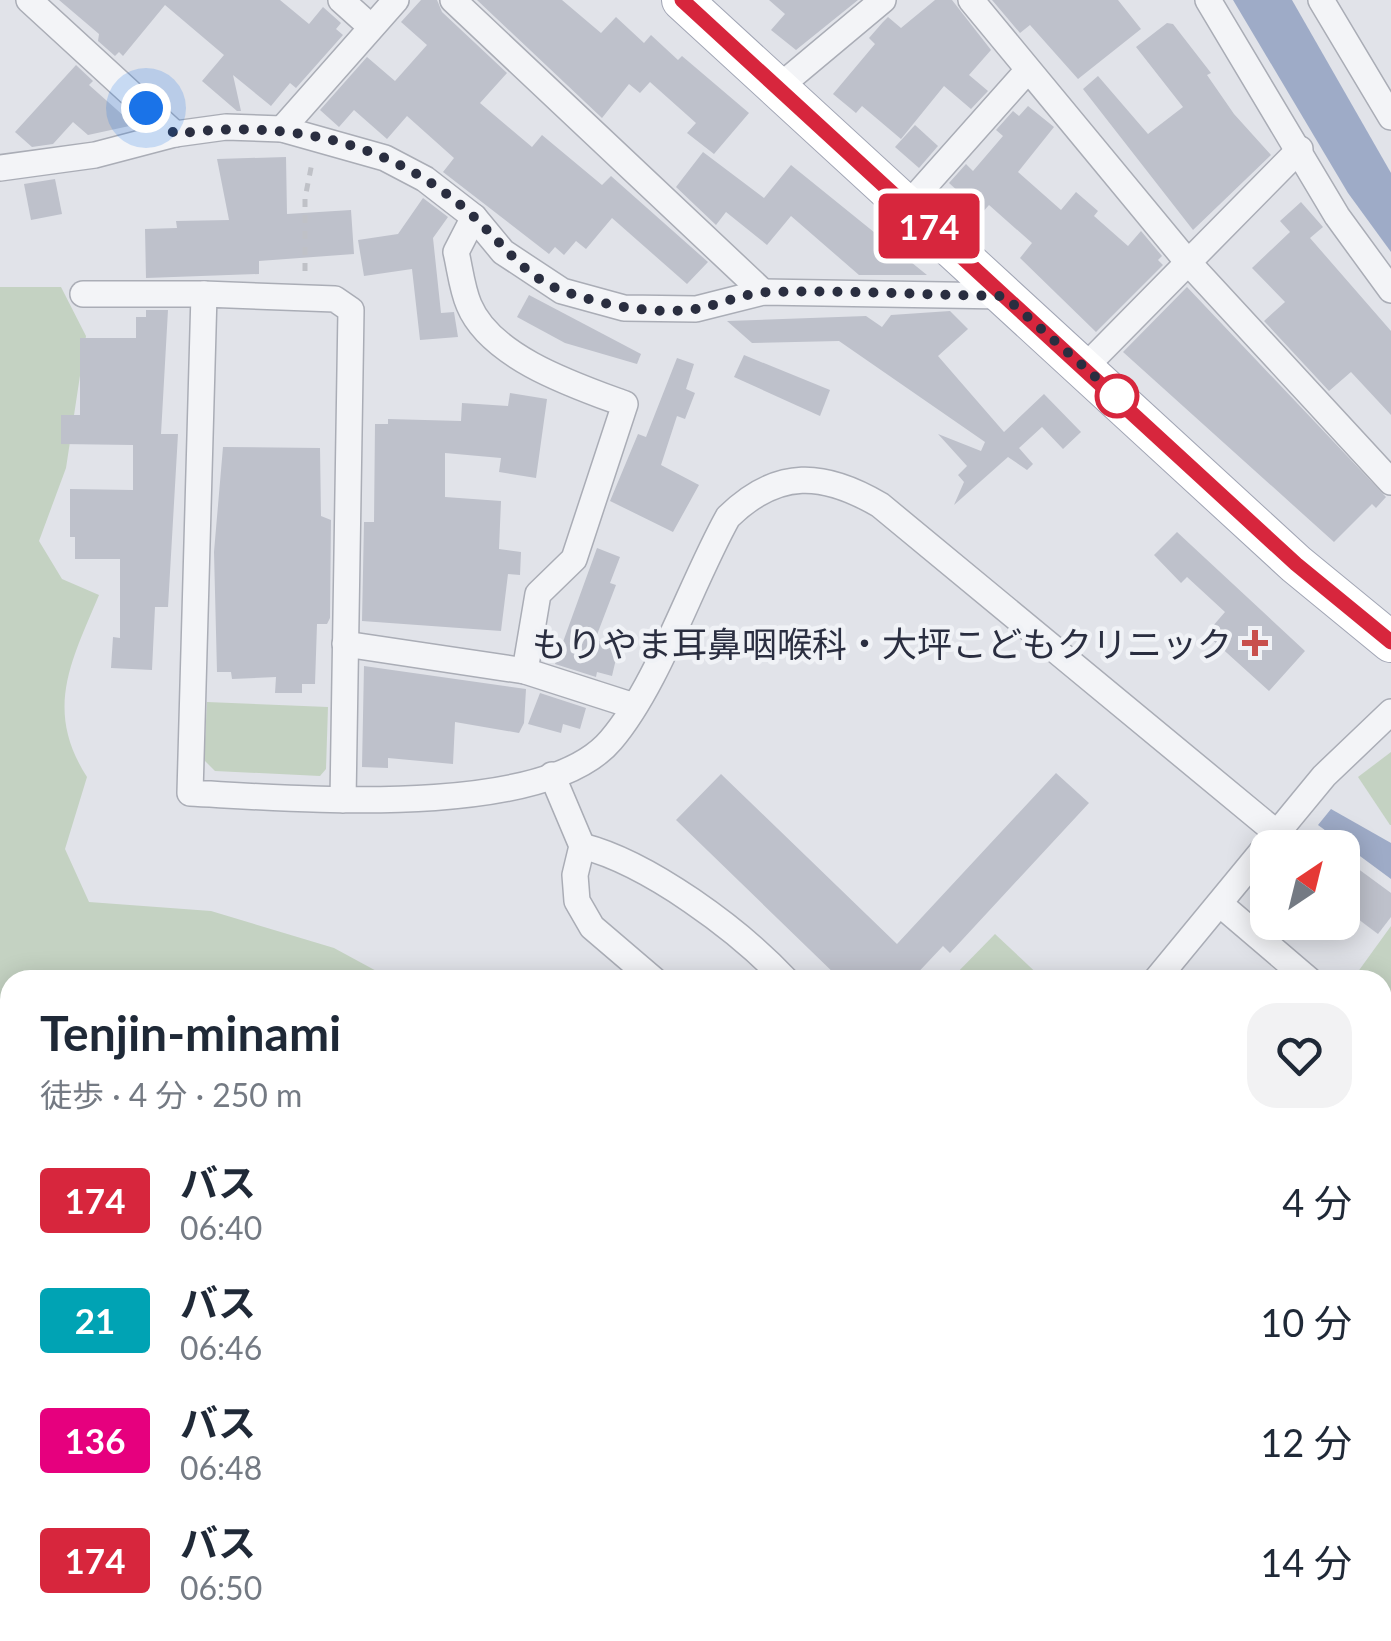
<!DOCTYPE html>
<html lang="ja">
<head>
<meta charset="utf-8">
<style>
  :root { --surface:#fff; --page:#f2f2f3; --text:#1f2937; --muted:#747a83 }
  body { margin:0; font-family:Lato,"Noto Sans JP",sans-serif; background:var(--page); color:var(--text); height:100vh; display:flex; flex-direction:column; font-size:38px; white-space:nowrap }
  * { box-sizing:border-box; margin:0 }
  p { font-size:32px; color:var(--muted) }
  .icon { flex:none; width:55px; height:55px; fill:none; stroke:currentColor; stroke-width:2; stroke-linecap:round; stroke-linejoin:round }
  .map { position:relative; flex:1; overflow:hidden }
  .side { position:absolute; left:0px; top:970px; width:1392px; height:672px; display:flex; flex-direction:column; background:var(--surface); border-radius:30px 30px 0 0; box-shadow:0 5px 25px #0003 }
  .side>* { flex:none }
  .badge { padding:0 20px; border-radius:8px; font-size:35px; line-height:65px }
  .needle { width:65px; rotate:35deg }
  .buttons { position:absolute; left:1250px; top:830px; display:grid; gap:20px }
  .buttons a { display:grid; place-items:center; width:110px; height:110px; border-radius:20px; background:var(--surface); box-shadow:0 5px 25px #0003; font-size:50px }
  .you { position:absolute; width:50px; height:50px; margin:-25px; border:8px solid #fff; border-radius:50%; background:#1a73e8; box-shadow:0 0 0 15px #1a73e833 }
  .map>.badge { position:absolute; translate:-50% -50%; box-shadow:0 0 0 5px #fff }
  .round { display:grid; place-items:center; flex:none; width:105px; height:105px; border-radius:30px; background:var(--page) }
  .head { display:flex; align-items:center; justify-content:space-between; height:170px; padding:0 40px }
  h1 { font-size:48px; font-weight:700; line-height:75px }
  ul { padding:0; list-style:none }
  li { display:flex; align-items:center; gap:30px; height:120px; padding:0 40px }
  li div { flex:1 }
  li b { display:block; font-size:38px }
  li em { font-style:normal }
  li .badge { min-width:110px; font-weight:700; text-align:center }
  .map>svg:first-child { display:block }
  .green { fill:#c4d2c2 }
  .water { fill:#9eabc7 }
  .building { fill:#bec1cb }
  .lines { fill:none; stroke-linecap:round; stroke-linejoin:round }
  .street-casing { stroke:#aaadb6; stroke-width:28 }
  .primary-casing { stroke:#a1a5b4; stroke-width:42 }
  .path { stroke:#bfc1c7; stroke-width:5; stroke-dasharray:8 8; stroke-linecap:butt }
  .street { stroke:#f3f4f7; stroke-width:25 }
  .primary { stroke:#fff; stroke-width:40 }
  .line-casing { stroke:#fff; stroke-width:22 }
  .line { stroke:#d7263d; stroke-width:15 }
  .walk { stroke:#2a2e40; stroke-width:10; stroke-dasharray:0 18 }
  .stop-dot { fill:#fff; stroke:#d7263d; stroke-width:5 }
  .poi-dot { fill:#c84f4c; stroke:#f0f2f6; stroke-width:4 }
  .labels { text-anchor:middle; dominant-baseline:central; stroke-width:9; stroke-linejoin:round; paint-order:stroke }
  .poi-label { font-size:35px; fill:#2a2e40; stroke:#f0f2f6; text-anchor:end }
</style>
</head>
<body>
<div class="map">
<svg width="1391" height="1641" viewBox="0 0 1391 1641">
  <rect width="100%" height="100%" fill="#e1e3e9"/>
  <g class="green">
    <path d="M0,287H61L86,336L66,468L39,541L62,579L99,595C71,662 44,710 87,777L65,849L89,902L211,911L334,948L393,980H10V1042L3,1052L10,1067V1632L184,1633L177,1641H0Z"/>
    <path d="M207,702L328,707L326,769L320,776L215,771L204,760Z"/>
    <path d="M1391,752V825H1390L1358,777Z"/>
    <path d="M1391,926V1051L1383,1045L1382,980H1352Z"/>
    <path d="M995,934L1044,980H950Z"/>
  </g>
  <g class="water">
    <path d="M1233,0H1292L1391,173V252L1348,193Z"/>
    <path d="M1331,809L1391,843V879L1318,825Z"/>
  </g>
  <g class="building">
    <path d="M59,0H280L309,24L323,7L341,23L336,29L343,35L296,88L290,83L271,106L233,75L241,111H237L202,81L224,55L165,5L123,56L119,52L115,56L98,41L99,34Z"/>
    <path d="M421,0H437L442,12L507,73L480,103L532,147L542,135L602,185L611,176L708,262L687,284L612,218L586,249L576,241L564,255L555,247L549,254L443,172L454,158L407,116L387,139L354,110L339,127L320,110L367,57L395,81L427,45L401,22Z"/>
    <path d="M477,0H562L601,33L616,17L644,43L651,35L678,60L682,56L749,113L714,154L687,133L696,123L650,82L640,93L629,84L602,118Z"/>
    <path d="M769,0H858L796,50L771,30L785,14Z"/>
    <path d="M935,0H952L991,50L969,75L988,91L971,109L944,86L901,139L862,106L856,113L833,94L875,44L869,38L883,22L888,17L901,28Z"/>
    <path d="M992,0H1118L1141,29L1078,79L1030,25L1020,33Z"/>
    <path d="M1167,23L1173,24L1211,73L1207,75L1234,114L1271,155L1193,230L1083,89L1098,76L1148,134L1183,107L1136,47Z"/>
    <path d="M76,65L93,81L89,85L134,125L88,135L73,122L53,144L32,147L15,132Z"/>
    <path d="M1028,106L1054,127L1018,172L1061,210L1076,192L1098,211L1094,216L1128,246L1141,231L1162,256L1158,260L1163,265L1096,332L1020,258L1032,243L989,205L982,213L949,183L966,164L973,171L1003,136L996,130L1013,111L1019,116Z"/>
    <path d="M915,125L938,146L919,168L895,147Z"/>
    <path d="M703,152L764,198L791,165L927,275H859L791,216L767,245L726,212L716,225L676,187Z"/>
    <path d="M286,157L287,214L351,210L354,254L259,261V274L146,278L145,229L177,228L176,221L229,220L217,159Z"/>
    <path d="M55,179L62,214L31,220L24,184Z"/>
    <path d="M423,198L448,217L433,238L441,313L454,312L458,337L420,340L412,269L364,276L358,240L398,234Z"/>
    <path d="M1301,202L1323,227L1310,238L1391,331V415L1351,372L1329,391L1264,321L1285,302L1252,268L1290,232L1280,221Z"/>
    <path d="M1187,287L1386,497L1376,508L1372,504L1334,542L1123,352Z"/>
    <path d="M529,295L641,354L637,364L565,343L517,317Z"/>
    <path d="M146,310H168L161,434H178L168,607H155L152,670L111,668L113,637L120,638V559H75V537H70V489L133,490V445L61,444V415H80V338H136V317H146Z"/>
    <path d="M950,311L968,329L938,356L1004,432L1044,394L1081,432L1063,449L1042,427L1019,448L1033,464L1027,470L1008,457L954,505L964,482L958,475L967,466L938,434L981,451L985,442L839,341L752,343L727,321L866,316L882,327L891,315Z"/>
    <path d="M744,355L830,390L820,416L734,377Z"/>
    <path d="M677,358L694,364L686,389L695,393L685,419L677,416L661,465L699,485L673,532L610,501L638,434L646,437Z"/>
    <path d="M510,393L547,399L536,478L499,472L501,458L445,453V497L501,501L499,549L521,552L520,575L508,574L501,631L362,621L364,522H374L375,424H388V419L461,421L462,403L508,406Z"/>
    <path d="M223,447L320,448L321,516L331,520L330,618L327,624H317L315,684H302V693H275L276,677L232,679L231,672H217L214,552Z"/>
    <path d="M1177,532L1305,651L1269,691L1206,634L1225,612L1187,577L1181,583L1154,555Z"/>
    <path d="M597,548L620,557L610,583L616,585L595,640L619,646L612,676L597,672L596,677L555,664Z"/>
    <path d="M364,666L526,689L524,723L519,733L455,722L453,764L388,758V768L362,767Z"/>
    <path d="M540,693L586,708L580,729L563,724L561,733L528,724Z"/>
    <path d="M1056,773L1089,803L950,953L943,946L911,980H841L676,820L721,774L897,944Z"/>
    <path d="M1342,857L1391,893V917L1378,934L1342,907Z"/>
  </g>
  <g class="lines">
    <g class="street-casing">
      <g id="street">
        <path d="M29,0L175,134"/>
        <path d="M341,0L371,27"/>
        <path d="M453,0L763,292"/>
        <path d="M971,0L1186,260L1391,482"/>
        <path d="M1208,0L1337,216L1391,290"/>
        <path d="M1321,0L1391,117"/>
        <path d="M779,87L883,0"/>
        <path d="M282,129L396,0"/>
        <path d="M0,168L95,155L175,134L226,127L282,129L385,158L425,179L474,217L503,252L562,291L624,308L696,309L763,292L1004,296"/>
        <path d="M907,206L1028,70"/>
        <path d="M474,217L456,252C460,269 462,289 469,305C491,358 576,386 625,404L574,559L538,594L525,671"/>
        <path d="M83,294H204"/>
        <path d="M1085,367L1300,149"/>
        <path d="M345,644L525,671L634,706"/>
        <path d="M552,775L582,846L575,875L577,901L592,927L654,980"/>
        <path d="M343,800L351,310L335,299L204,294L190,793C290,798 543,821 611,740C658,685 691,583 728,517C778,468 824,472 880,505L1278,834"/>
        <path d="M582,846C649,863 739,930 786,980"/>
        <path d="M1220,904L1309,980"/>
        <path d="M1156,980L1324,776L1391,712"/>
        <path d="M1382,1535L1391,1539"/>
        <path d="M911,1632L914,1641"/>
        <path d="M1031,1632V1641"/>
        <path d="M312,1641L313,1632"/>
        <path d="M437,1641L439,1632"/>
        <path d="M610,1641L612,1632"/>
        <path d="M840,1641L842,1632"/>
      </g>
    </g>
    <g class="primary-casing">
      <path id="primary" d="M682,0L1296,564L1391,642"/>
    </g>
    <g class="path">
      <path d="M305,271V198L312,163"/>
      <path d="M1382,1112L1391,1109"/>
    </g>
    <use href="#street" class="street"/>
    <use href="#primary" class="primary"/>
  </g>
  <g class="lines">
    <g class="line-casing">
      <path id="line" d="M682,0L1296,564L1391,642"/>
    </g>
    <use href="#line" class="line"/>
    <path class="walk" d="M146,108L175,134C284,119 390,139 473,216C502,243 526,279 566,292C606,306 659,316 701,308C723,303 746,293 768,292C847,290 926,295 1004,296L1117,396"/>
  </g>
  <circle class="stop-dot" cx="1117" cy="396" r="20"/>
  <path class="poi-dot" d="M1250 628h10v10h10v10h-10v10h-10v-10h-10v-10h10z"/>
  <g class="labels">
    <g class="poi-label">
      <text x="1232" y="643">もりやま耳鼻咽喉科・大坪こどもクリニック</text>
    </g>
  </g>
</svg>
<div class="buttons">
<a><svg class="needle" viewBox="-14 -14 28 28"><path d="M0-13l5 13h-10z" fill="#e53935"/><path d="M0 13l5-13h-10z" fill="#747a83"/></svg></a>
</div>
<div class="you" style="left:146px;top:108px"></div>
<b class="badge" style="left:929px;top:226px;background:#d7263d;color:#fff">174</b>
<section class="side">
<div class="head"><div><h1>Tenjin-minami</h1><p>徒歩 · 4 分 · 250 m</p></div><a class="round"><svg class="icon" aria-label="heart" viewBox="0 0 24 24"><path d="M12 20l-8-8c-3-5 5-10 8-4 3-6 11-1 8 4z"/></svg></a></div>
<ul>
<li><span class="badge" style="background:#d7263d;color:#fff">174</span><div><b>バス</b><p>06:40</p></div><em>4 分</em></li>
<li><span class="badge" style="background:#00a3b4;color:#fff">21</span><div><b>バス</b><p>06:46</p></div><em>10 分</em></li>
<li><span class="badge" style="background:#e6007e;color:#fff">136</span><div><b>バス</b><p>06:48</p></div><em>12 分</em></li>
<li><span class="badge" style="background:#d7263d;color:#fff">174</span><div><b>バス</b><p>06:50</p></div><em>14 分</em></li>
</ul>
</section>
</div>
</body>
</html>
